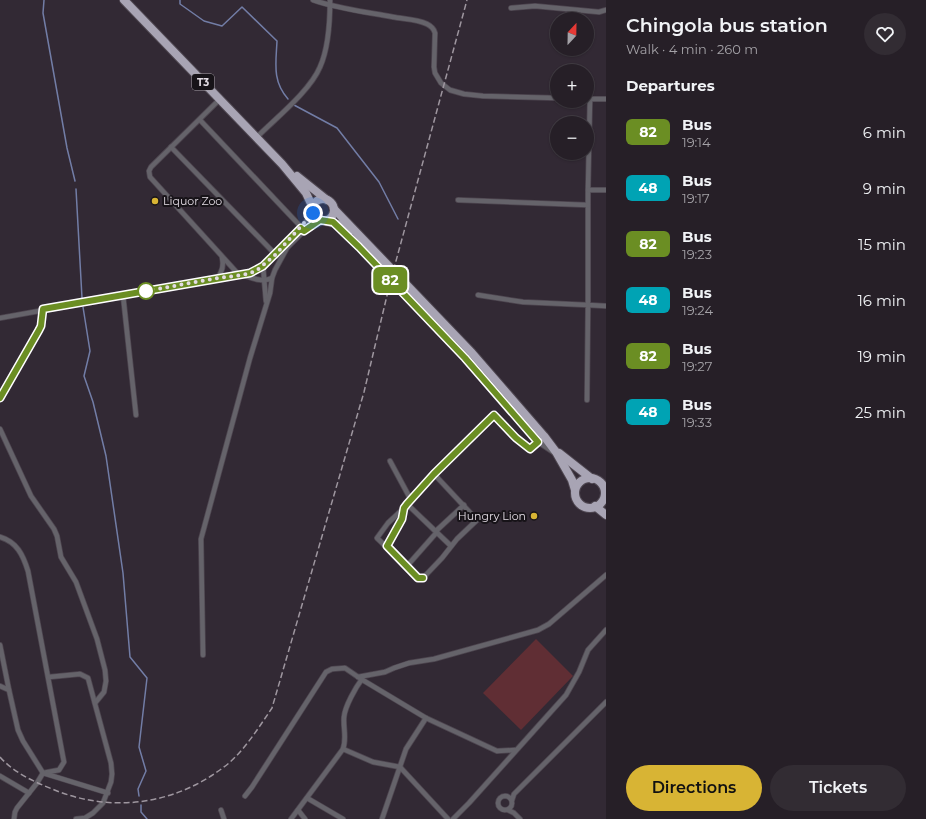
<!DOCTYPE html>
<html lang="en">
<head>
<meta charset="utf-8">
<style>
  :root { --surface:#261f27; --page:#322c33; --text:#f1f3f6; --muted:#a4a2a7; --line:#423d44; --accent:#d8b434 }
  body { margin:0; font-family:Montserrat,sans-serif; background:var(--page); color:var(--text); height:100vh; display:flex; flex-direction:column; font-size:15px; white-space:nowrap }
  * { box-sizing:border-box; margin:0 }
  p { font-size:13px; color:var(--muted) }
  .icon { flex:none; width:22px; height:22px; fill:none; stroke:currentColor; stroke-width:2; stroke-linecap:round; stroke-linejoin:round }
  .map { position:relative; flex:1; overflow:hidden }
  .sheet { display:flex; flex-direction:column; background:var(--surface); width:320px }
  .sheet>* { flex:none }
  .badge { padding:0 8px; border-radius:6px; font-size:14px; line-height:26px }
  .needle { width:26px; rotate:22deg }
  .controls { position:absolute; left:550px; top:12px; display:grid; gap:8px }
  .controls a { display:grid; place-items:center; width:44px; height:44px; border-radius:50%; background:var(--surface); box-shadow:0 1px 3px #0004,0 0 0 1px var(--line); font-size:20px }
  .you { position:absolute; width:20px; height:20px; margin:-10px; border:3px solid #fff; border-radius:50%; background:#1a73e8; box-shadow:0 0 0 6px #1a73e833 }
  .map>.badge { position:absolute; translate:-50% -50%; box-shadow:0 0 0 2px #fff }
  h2 { padding:0 20px; font-size:15px; line-height:36px }
  .round { display:grid; place-items:center; flex:none; width:42px; height:42px; border-radius:21px; background:var(--page) }
  .summary { display:flex; align-items:center; justify-content:space-between; height:68px; padding:0 20px }
  h1 { font-size:19px; font-weight:600; line-height:30px }
  .action { display:flex; gap:8px; margin-top:auto; padding:8px 20px }
  .action a { flex:1; height:46px; border-radius:24px; background:var(--accent); color:#111; font-size:16px; font-weight:600; line-height:46px; text-align:center }
  .action a+a { background:var(--page); color:var(--text) }
  ul { padding:0; list-style:none }
  li { display:flex; align-items:center; gap:12px; height:56px; padding:0 20px }
  li div { flex:1 }
  li b { display:block; font-size:15px }
  li em { font-style:normal }
  li .badge { min-width:44px; font-weight:700; text-align:center }
  main { display:flex; flex:1; min-height:0 }
  .map>svg:first-child { display:block }
  .green { fill:#602e34 }
  .lines { fill:none; stroke-linecap:round; stroke-linejoin:round }
  .stream { stroke:#727da6; stroke-width:1.5 }
  .minor-casing { stroke:#4e4650; stroke-width:6 }
  .trunk-casing { stroke:#4e4650; stroke-width:10 }
  .minor { stroke:#65636a; stroke-width:4.5 }
  .trunk { stroke:#a8a4b4; stroke-width:8 }
  .rail { stroke:#9e969f; stroke-width:1.5; stroke-dasharray:6 3; stroke-linecap:butt }
  .line-casing { stroke:#fff; stroke-width:9 }
  .line { stroke:#6b8e23; stroke-width:6 }
  .walk { stroke:#e3dce4; stroke-width:4; stroke-dasharray:0 7.2 }
  .poi-dot { fill:#d8b434; stroke:#171318; stroke-width:1.5 }
  .stop-dot { fill:#fff; stroke:#6b8e23; stroke-width:2 }
  .labels { text-anchor:middle; dominant-baseline:central; stroke-width:4; stroke-linejoin:round; paint-order:stroke }
  .shield { fill:#171318; stroke:#a6a0a7; stroke-width:1 }
  .shield-label { font-size:10px; font-weight:bold; fill:#e3dce4 }
  .poi-label { font-size:11px; fill:#e3dce4; stroke:#171318; text-anchor:start }
</style>
</head>
<body>
<main>
<div class="map">
<svg width="606" height="819" viewBox="0 0 606 819">
  <rect width="100%" height="100%" fill="#322934"/>
  <path class="green" d="M536,639L573,676L521,730L483,693Z"/>
  <g class="lines">
    <g class="stream">
      <path d="M44,0L43,13L67,148L75,181"/>
      <path d="M180,0V4L204,21L222,26L242,7L277,41C276,63 272,81 288,99"/>
      <path d="M294,105L337,128L379,182L398,219"/>
      <path d="M76,189L82,298"/>
      <path d="M83,307L90,351L84,376L93,402L106,456L123,573L130,657L147,678L139,747L146,771L138,789L139,796"/>
      <path d="M141,805V812L147,819"/>
    </g>
    <g class="minor-casing">
      <g id="minor">
        <path d="M313,0C339,9 366,12 393,17C404,19 417,19 427,24C431,26 434,29 435,33L434,67L435,73L441,83L450,90L464,94L483,96L557,98"/>
        <path d="M511,8L535,6L599,12L606,10"/>
        <path d="M220,99L151,167L149,171L150,177L240,276"/>
        <path d="M606,99H590L588,190V305L606,306"/>
        <path d="M200,120L303,229"/>
        <path d="M257,137C276,118 310,91 320,67C329,47 330,21 330,0"/>
        <path d="M171,147L277,256"/>
        <path d="M588,190H606"/>
        <path d="M458,200L588,205"/>
        <path d="M336,225L359,247L465,358L538,442L553,452"/>
        <path d="M263,266L266,301"/>
        <path d="M243,275C252,278 263,283 272,278"/>
        <path d="M218,278C222,271 224,266 222,257"/>
        <path d="M123,295L136,415"/>
        <path d="M478,295L523,302L588,305L587,400"/>
        <path d="M0,318L250,273C273,264 297,232 313,213"/>
        <path d="M0,398L39,330L41,326L43,309"/>
        <path d="M0,429L31,496L54,529L57,536L61,557L76,582L97,639L105,670L106,681L104,692L95,703"/>
        <path d="M390,461L411,500"/>
        <path d="M434,474L477,520L457,539L442,558L423,578L420,579L377,538L388,523L404,508L434,474L494,415L516,438L531,449L539,440L548,443"/>
        <path d="M599,482L606,484"/>
        <path d="M604,496H606"/>
        <path d="M407,504L451,546"/>
        <path d="M436,531L464,505"/>
        <path d="M0,537C17,542 23,555 28,571L63,757L64,762L59,770L43,773"/>
        <path d="M387,546L402,519L404,508"/>
        <path d="M407,566L437,532"/>
        <path d="M0,645L9,690"/>
        <path d="M203,655L201,539L250,358L270,293L272,278L275,270L287,248L304,231L320,220"/>
        <path d="M49,677L80,674L88,678L111,763L112,774L111,782L103,803L93,813L85,818L76,819"/>
        <path d="M358,677L385,672L394,668L409,663L434,659L538,630L549,624L606,575"/>
        <path d="M0,686L9,690L18,730L23,741L43,773L108,793"/>
        <path d="M343,749L373,762L400,767L448,819"/>
        <path d="M0,776L29,793"/>
        <circle cx="505" cy="803" r="7"/>
        <path d="M245,796L252,787L326,672L332,669L345,668L361,679L426,718L497,751L515,750"/>
        <path d="M307,798L343,819"/>
        <path d="M512,800L514,794L606,702"/>
        <path d="M221,810L224,819"/>
        <path d="M298,810L305,819"/>
        <path d="M508,810L514,813L520,819"/>
        <path d="M14,819L15,812L17,808L37,783L43,773"/>
        <path d="M291,819L343,749C347,738 343,728 344,717C345,706 356,687 362,679"/>
        <path d="M382,819L406,749L426,718"/>
        <path d="M453,819L469,803L566,695L579,672L588,650L606,630"/>
      </g>
    </g>
    <g class="trunk-casing">
      <g id="trunk">
        <path d="M124,0L282,164L306,193L313,208"/>
        <path d="M297,176L327,200"/>
        <circle cx="323" cy="210" r="11"/>
        <path d="M334,209L472,353L544,436L556,452L572,480L575,490"/>
        <path d="M325,221L345,226L351,230"/>
        <path d="M559,453L592,479"/>
        <circle cx="590" cy="493" r="15"/>
        <path d="M595,506L606,515"/>
      </g>
    </g>
    <use href="#minor" class="minor"/>
    <use href="#trunk" class="trunk"/>
    <path class="rail" d="M0,757C15,774 37,783 57,791C117,814 180,803 229,763C246,748 259,727 272,708L364,392L390,283L467,0"/>
  </g>
  <g class="lines">
    <g class="line-casing">
      <path id="line" d="M0,398L39,330L41,326L43,309L250,273L263,266L301,228L304,231L320,220L333,222L359,247L465,358L538,442L530,449L516,438L494,415L434,474L407,504L404,508L402,519L387,546L418,578H423"/>
    </g>
    <use href="#line" class="line"/>
    <path class="walk" d="M146,291L218,278L243,275L256,271L275,255L313,213"/>
  </g>
  <g class="poi-dot">
    <circle cx="155" cy="201" r="4"/>
    <circle cx="534" cy="516" r="4"/>
  </g>
  <circle class="stop-dot" cx="146" cy="291" r="8"/>
  <g class="labels">
    <rect class="shield" x="192" y="74" width="22" height="16" rx="3"/>
    <g class="shield-label">
      <text x="203" y="82">T3</text>
    </g>
    <g class="poi-label">
      <text x="163" y="201">Liquor Zoo</text>
      <text x="526" y="516" text-anchor="end">Hungry Lion</text>
    </g>
  </g>
</svg>
<div class="controls">
<a><svg class="needle" viewBox="-14 -14 28 28"><path d="M0-13l5 13h-10z" fill="#e53935"/><path d="M0 13l5-13h-10z" fill="#a4a2a7"/></svg></a>
<a>+</a>
<a>−</a>
</div>
<div class="you" style="left:313px;top:213px"></div>
<b class="badge" style="left:390px;top:280px;background:#6b8e23;color:#fff">82</b>
</div>
<section class="sheet">
<div class="summary"><div><h1>Chingola bus station</h1><p>Walk · 4 min · 260 m</p></div><a class="round"><svg class="icon" aria-label="heart" viewBox="0 0 24 24"><path d="M12 20l-8-8c-3-5 5-10 8-4 3-6 11-1 8 4z"/></svg></a></div>
<h2>Departures</h2>
<ul>
<li><span class="badge" style="background:#6b8e23;color:#fff">82</span><div><b>Bus</b><p>19:14</p></div><em>6 min</em></li>
<li><span class="badge" style="background:#00a3b4;color:#fff">48</span><div><b>Bus</b><p>19:17</p></div><em>9 min</em></li>
<li><span class="badge" style="background:#6b8e23;color:#fff">82</span><div><b>Bus</b><p>19:23</p></div><em>15 min</em></li>
<li><span class="badge" style="background:#00a3b4;color:#fff">48</span><div><b>Bus</b><p>19:24</p></div><em>16 min</em></li>
<li><span class="badge" style="background:#6b8e23;color:#fff">82</span><div><b>Bus</b><p>19:27</p></div><em>19 min</em></li>
<li><span class="badge" style="background:#00a3b4;color:#fff">48</span><div><b>Bus</b><p>19:33</p></div><em>25 min</em></li>
</ul>
<div class="action"><a>Directions</a><a>Tickets</a></div>
</section>
</main>
</body>
</html>
